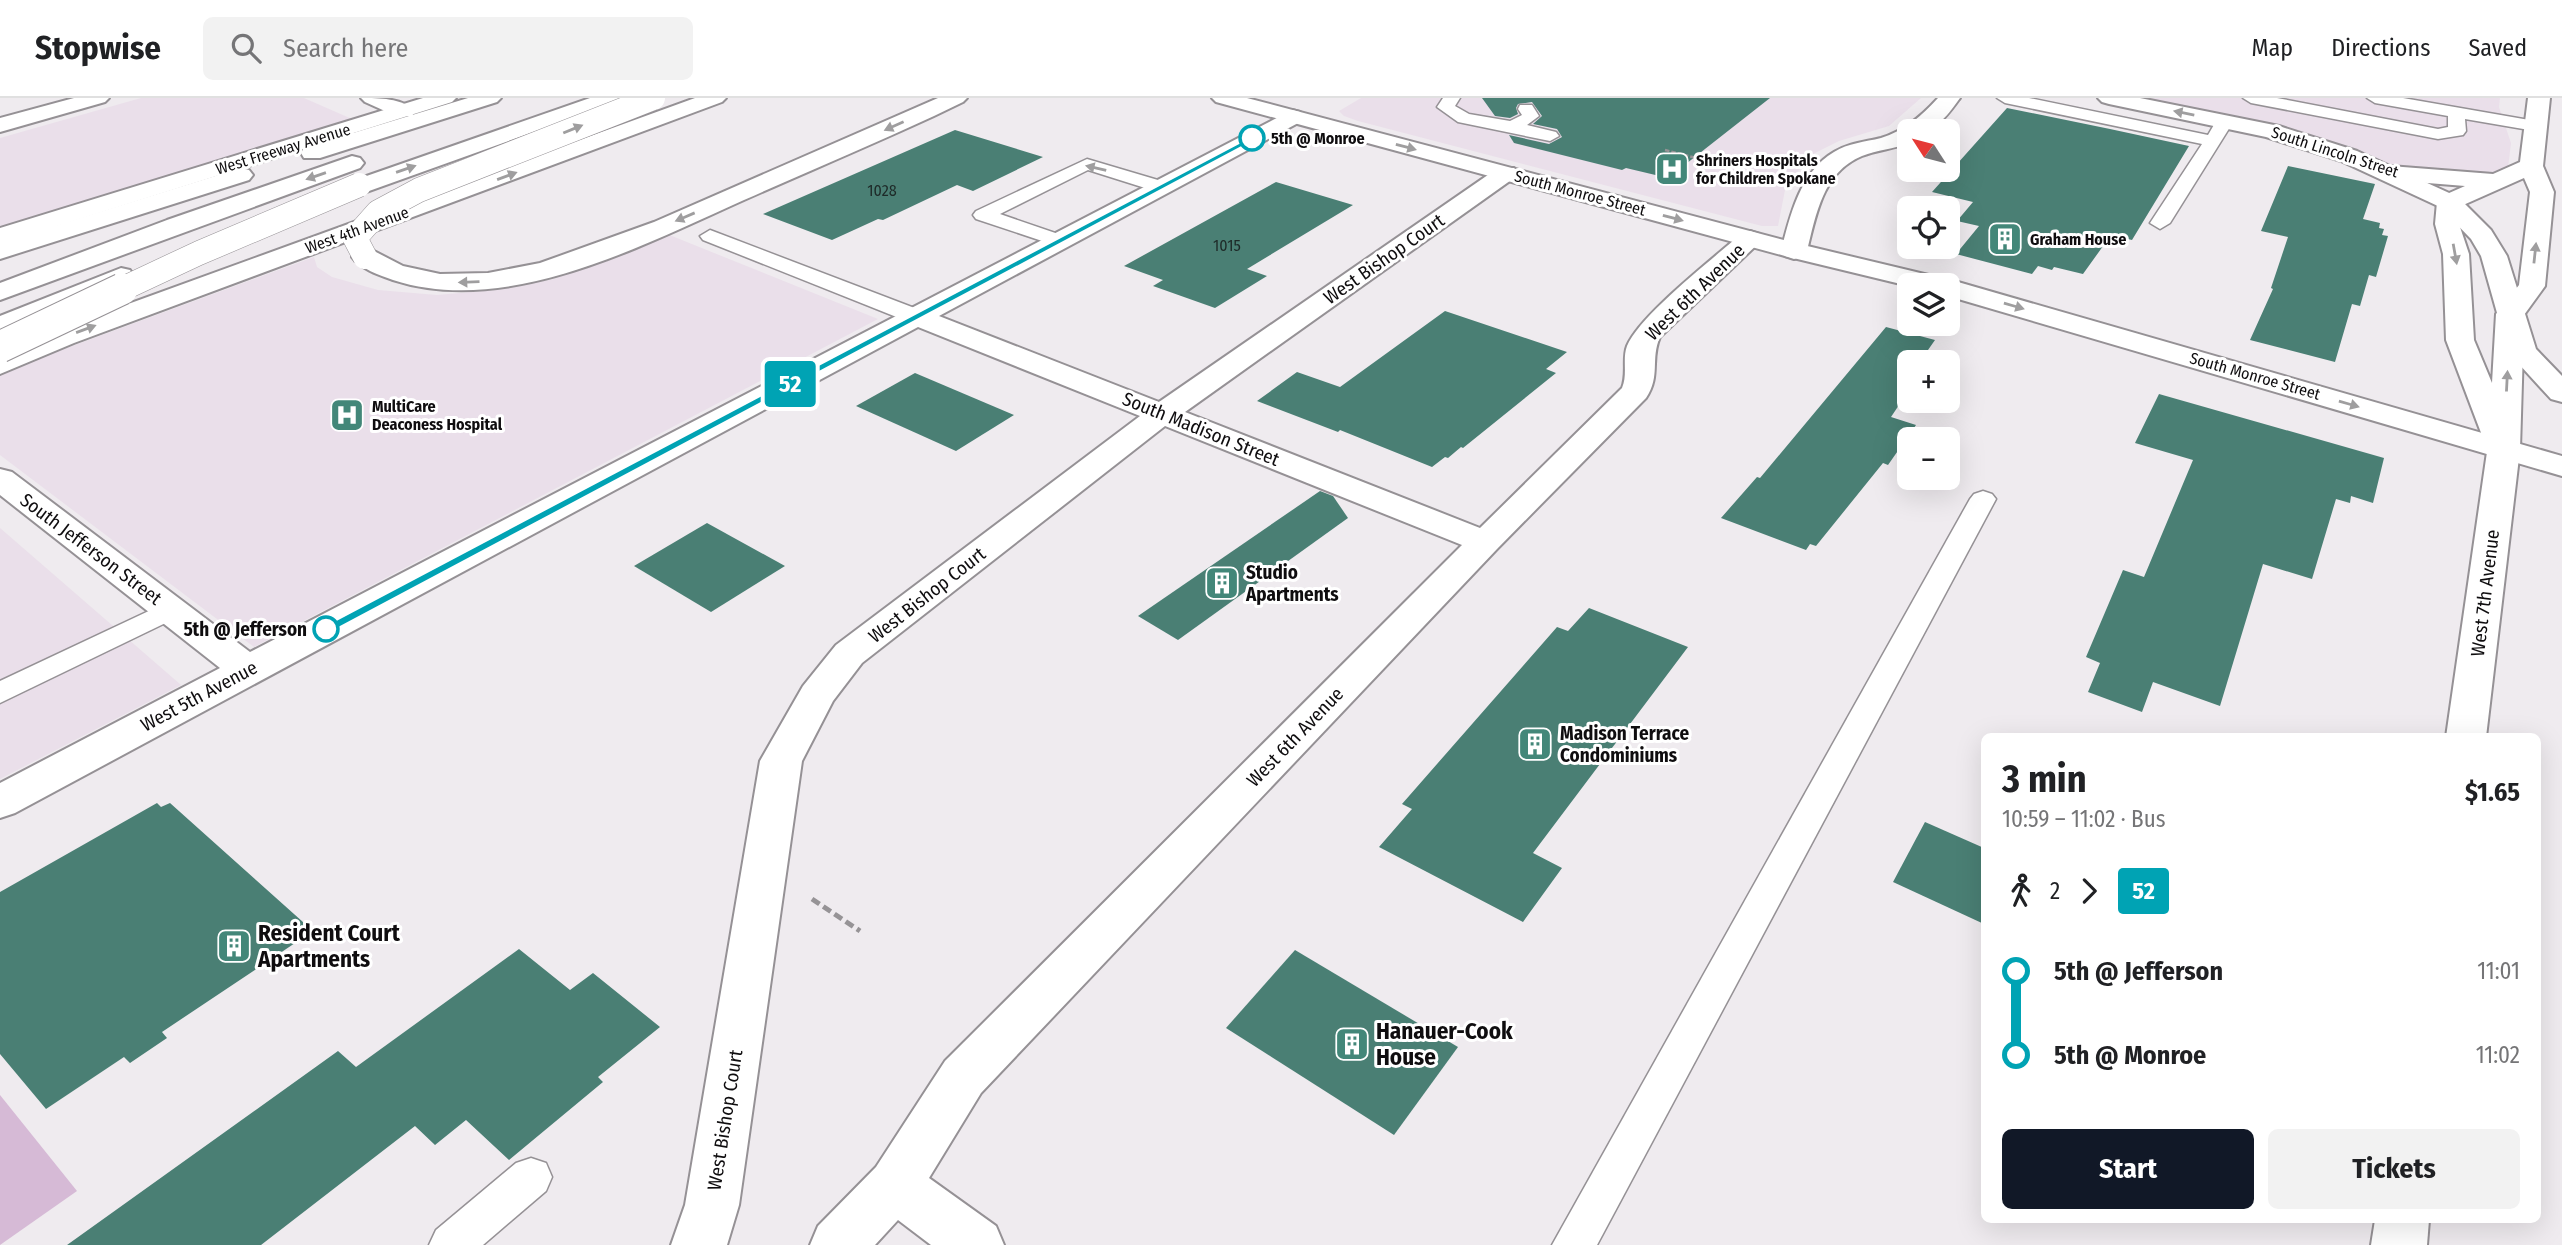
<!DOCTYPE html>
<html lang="en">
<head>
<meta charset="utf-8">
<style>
  :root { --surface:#fff; --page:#f2f2f2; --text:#202124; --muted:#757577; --line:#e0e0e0; --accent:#111827 }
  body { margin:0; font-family:"Fira Sans Condensed",sans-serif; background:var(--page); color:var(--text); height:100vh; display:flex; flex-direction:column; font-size:26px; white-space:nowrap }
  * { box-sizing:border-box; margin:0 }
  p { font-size:23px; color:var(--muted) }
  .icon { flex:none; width:38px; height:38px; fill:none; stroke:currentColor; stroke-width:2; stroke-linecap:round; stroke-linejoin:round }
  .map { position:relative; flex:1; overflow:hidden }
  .side { position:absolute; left:1981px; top:635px; width:560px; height:490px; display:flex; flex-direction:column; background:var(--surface); border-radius:10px; box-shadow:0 7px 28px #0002 }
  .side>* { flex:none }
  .badge { padding:0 14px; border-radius:5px; font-size:24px; line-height:46px }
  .needle { width:46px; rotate:306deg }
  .tools { position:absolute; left:1897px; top:21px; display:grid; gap:14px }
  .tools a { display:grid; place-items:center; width:63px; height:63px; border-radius:10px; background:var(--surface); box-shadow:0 7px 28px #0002; font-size:35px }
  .map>.badge { position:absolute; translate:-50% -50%; box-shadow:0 0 0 4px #fff }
  .legs { display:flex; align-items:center; gap:10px; height:77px; padding:0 21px; font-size:23px }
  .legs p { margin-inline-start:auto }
  .headline { display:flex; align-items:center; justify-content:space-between; height:119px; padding:0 21px }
  h1 { font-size:38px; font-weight:700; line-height:52px }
  .button { display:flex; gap:14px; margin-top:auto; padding:14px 21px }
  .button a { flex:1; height:80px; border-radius:10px; background:var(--accent); color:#fff; font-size:28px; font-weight:700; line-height:80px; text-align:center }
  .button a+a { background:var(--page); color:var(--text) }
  ul { padding:0 21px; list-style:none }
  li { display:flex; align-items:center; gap:24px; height:84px; font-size:26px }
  li i { display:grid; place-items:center; width:10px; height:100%; margin:0 9px; background:currentColor }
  li i::after { content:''; width:18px; height:18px; margin:-9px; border:5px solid; border-radius:50%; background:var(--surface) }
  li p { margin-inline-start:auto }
  li:first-child i { background:linear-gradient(#0000 50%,currentColor 0) }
  li:last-child i { background:linear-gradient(currentColor 50%,#0000 0) }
  header { display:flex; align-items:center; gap:42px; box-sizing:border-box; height:98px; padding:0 35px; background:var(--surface); border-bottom:2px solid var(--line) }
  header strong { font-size:33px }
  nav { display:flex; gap:38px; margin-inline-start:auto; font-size:24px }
  .search { width:490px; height:63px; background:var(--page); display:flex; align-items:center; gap:18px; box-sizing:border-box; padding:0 24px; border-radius:10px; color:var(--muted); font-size:26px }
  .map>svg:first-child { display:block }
  .built { fill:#eadfea }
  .green { fill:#d6bad6 }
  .building { fill:#4a7f74 }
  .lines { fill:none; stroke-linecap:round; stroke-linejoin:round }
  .lane-casing { stroke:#959195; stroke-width:3 }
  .street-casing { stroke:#959195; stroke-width:4 }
  .secondary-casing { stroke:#959195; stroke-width:4 }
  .highway-casing { stroke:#959195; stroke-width:4 }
  .path-far1 { stroke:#969396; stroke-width:2.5; stroke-dasharray:4.5 2; stroke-linecap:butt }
  .path { stroke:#969396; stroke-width:5; stroke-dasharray:9 4.5; stroke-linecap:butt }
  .lane { fill:#fff; fill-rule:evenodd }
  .street { fill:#fff; fill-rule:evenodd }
  .secondary { fill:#fff; fill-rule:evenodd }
  .highway { fill:#fff; fill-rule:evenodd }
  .highway-bridge-far1-casing { stroke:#959195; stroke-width:25; stroke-linecap:butt }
  .highway-bridge-casing { stroke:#959195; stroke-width:33; stroke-linecap:butt }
  .highway-bridge-far1 { stroke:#fff; stroke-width:24 }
  .highway-bridge { stroke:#fff; stroke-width:31 }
  .oneway { fill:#9f9e9f }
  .line-1 { fill:#00a3b4; stroke:#fff; stroke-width:2 }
  .stop-1-dot { fill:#fff; stroke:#00a3b4; stroke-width:3.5 }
  .labels { text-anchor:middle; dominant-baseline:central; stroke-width:6; stroke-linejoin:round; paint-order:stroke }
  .far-stop-label { font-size:16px; font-weight:bold; fill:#0f0d0f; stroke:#fff; text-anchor:start }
  .far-street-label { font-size:16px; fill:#0f0d0f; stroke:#fff }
  .far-poi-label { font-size:16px; font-weight:bold; fill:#0f0d0f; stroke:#fff; text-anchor:start }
  .number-label { font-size:16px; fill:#1e2a28 }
  .street-label { font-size:19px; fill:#0f0d0f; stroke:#fff }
  .poi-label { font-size:19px; font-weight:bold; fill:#0f0d0f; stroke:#fff; text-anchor:start }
  .stop-label { font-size:19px; font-weight:bold; fill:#0f0d0f; stroke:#fff; text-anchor:end }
  .near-poi-label { font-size:23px; font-weight:bold; fill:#0f0d0f; stroke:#fff; text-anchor:start }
</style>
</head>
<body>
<header>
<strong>Stopwise</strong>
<div class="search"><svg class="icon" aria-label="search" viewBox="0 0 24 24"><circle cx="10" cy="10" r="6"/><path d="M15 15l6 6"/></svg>Search here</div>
<nav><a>Map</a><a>Directions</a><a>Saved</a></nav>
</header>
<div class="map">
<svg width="2562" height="1147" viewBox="0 0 2562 1147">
  <rect width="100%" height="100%" fill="#efebef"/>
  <g class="built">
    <path d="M141,0H304L352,21L0,133V40Z"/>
    <path d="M1361,0H1921L1889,28L1839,43L1813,56L1786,87L1778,128H1762L1358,23L1344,18L1339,13Z"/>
    <path d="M2137,0H2500L2499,9L2511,45L2508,70L2494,76L2399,69L2306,35Z"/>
    <path d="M667,136L878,221L254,549L0,357V278L45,258L314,159L317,169L332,179L378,192L437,197L494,192L554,181Z"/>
    <path d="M0,430L181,587L0,681Z"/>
  </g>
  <path class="green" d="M0,997L77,1093L0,1147Z"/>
  <g class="building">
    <path d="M1482,0H1770L1668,80L1626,70L1622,72L1514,45L1509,37L1549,46L1562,39L1557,31L1533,26L1542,18L1532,4L1518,6L1516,10L1518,16L1510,20L1495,18Z"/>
    <path d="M2007,10L2110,31L2189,48L2132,142L2111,137L2083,176L2054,169L2052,172L2038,168L2032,176L1956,156L1979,128L1957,123L1973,104L1932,94Z"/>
    <path d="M955,32L1043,59L973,93L957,87L883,122L878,121L832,142L763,116Z"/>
    <path d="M2288,68L2375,86L2363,121L2380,125L2379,130L2384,131L2382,137L2388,138L2376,179L2369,177L2360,208L2352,206L2335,264L2250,242L2273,191L2271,190L2288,139L2261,133Z"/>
    <path d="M1276,84L1353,107L1247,171L1267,178L1215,210L1153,188L1163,182L1124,168Z"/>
    <path d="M1445,213L1567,254L1546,271L1556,275L1463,350L1461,349L1448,360L1445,359L1432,369L1340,332L1338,334L1257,303L1297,274L1340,289Z"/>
    <path d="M1886,229L1935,242L1928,252L1936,254L1929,264H1909V292L1891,319L1916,327L1888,367L1883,365L1816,448L1810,446L1806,452L1721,420L1757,379L1760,380Z"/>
    <path d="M915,275L1014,317L956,353L856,308Z"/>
    <path d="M2159,296L2384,360L2373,405L2351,398L2350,405L2336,401L2312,481L2263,466L2220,608L2153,584L2142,614L2088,594L2100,565L2086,559L2123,472L2144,479L2193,362L2135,345Z"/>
    <path d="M1320,393L1333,398L1348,420L1178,542L1138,518Z"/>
    <path d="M707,425L785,468L711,514L634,468Z"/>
    <path d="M1589,510L1688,549L1533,755L1562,770L1523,824L1379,749L1412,711L1402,706L1557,529L1568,533Z"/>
    <path d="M157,705L161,709L170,705L313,833L162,934L167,940L130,965L124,959L46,1011L0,956V794Z"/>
    <path d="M1925,724L1984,750V826L1893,784Z"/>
    <path d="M519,851L570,892L593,875L660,929L598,979L603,984L509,1062L466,1022L435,1047L415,1028L261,1147H67L338,953L356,969Z"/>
    <path d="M1295,852L1458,949L1394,1037L1226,930Z"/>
  </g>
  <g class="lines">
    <g class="lane-casing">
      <g id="lane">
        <path d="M1443,0H1460L1455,8L1469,16L1510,23L1522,17L1518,11L1520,7H1532L1539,18L1527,27L1556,34L1559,38L1550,43L1458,24L1437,9Z"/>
        <path d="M1997,0H2029L2208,37L2215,25H2227L2230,29L2170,125L2160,131L2150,125L2202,46L2005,5Z"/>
        <path d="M2243,0H2277L2438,31L2448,29V18L2375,5L2367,0H2403L2535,23L2544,28L2535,33L2465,21L2466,33L2463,37L2438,41L2251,5Z"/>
        <path d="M1087,61L1168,85L1170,89L1161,95L1088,72L1000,116L1067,139L1070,143L1067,147L1060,149L976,121L973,117L976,113Z"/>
        <path d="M710,132L925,214L928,219L925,224H909L703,142L700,138Z"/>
        <path d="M1983,393L1992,396L1996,401L1597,1147H1552L1970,401L1974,396Z"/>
        <path d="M170,503L180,506L184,512L180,518L0,605V583Z"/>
        <path d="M531,1060L546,1065L552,1079L546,1093L483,1147H429L436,1132L516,1065Z"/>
      </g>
    </g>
    <g class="street-casing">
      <g id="street">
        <path d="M361,0C379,0 402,0 415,13L412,18H396L365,4Z"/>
        <path d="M1938,0H1960C1944,22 1937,33 1909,33V45C1894,51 1877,52 1862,58C1823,74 1816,116 1807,153L1803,158L1794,161L1785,158L1781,153C1790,118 1800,74 1834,54C1848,45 1865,44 1881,40C1904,33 1922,18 1938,0Z"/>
        <path d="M2528,0H2550L2543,68L2554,94L2545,188L2524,217L2520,351L2486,639H2446L2488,347L2483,340L2446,242L2443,156L2435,126L2437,104L2440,99L2465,88L2390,82L2382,80L2378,75L2382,70L2390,68L2493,76L2520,64ZM2524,80L2530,94L2519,187L2496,216L2492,285L2474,242L2469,156L2459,126L2461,108Z"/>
        <path d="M1292,12L1300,14L1303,19L1300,24L939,218L1159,304L1498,70H1514L1518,75L1514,80L1185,314L1480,430L1622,290C1628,276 1622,261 1627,248C1640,217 1713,161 1741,136L1750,133L1759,136L1763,141L1660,239C1650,261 1661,278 1646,300L1497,451L981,995L929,1080L996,1128L1004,1147H931L898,1122L875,1147H810L818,1128L876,1069L945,963L1462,447L1165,328L862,565L833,603L802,663L739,1107L727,1147H671L685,1107L760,663L803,588L836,547L1140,318L918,229L15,715L0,720V685L220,570L0,397V371L12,374L250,554Z"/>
        <path d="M2375,1122H2429L2427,1147H2371Z"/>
      </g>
    </g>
    <g class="secondary-casing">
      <g id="secondary">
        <path d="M74,0H109L105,4L0,34V20Z"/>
        <path d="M423,0H456L452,4L0,146V130Z"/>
        <path d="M695,0H726L722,4L74,245L0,276V256L54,233Z"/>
        <path d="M1212,0H1247L1799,146L1958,184L2562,358V378L1948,198V187L1909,188L1785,158L1216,4Z"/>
        <path d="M2098,0H2140L2279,28L2357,53L2458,99L2491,132L2507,158L2536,251L2562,278V304L2551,301L2508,254L2481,158L2471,141L2440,109L2341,63L2266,39L2109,6L2102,4Z"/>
      </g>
    </g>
    <g class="highway-casing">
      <g id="highway">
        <path d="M468,0H501L497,4L320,60H304L301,55L304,50Z"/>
        <path d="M590,0H621L617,4L330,107L321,109L312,107L309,102L312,97Z"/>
        <path d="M938,0H967L963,4L934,18C871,47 807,74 744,102C641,148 507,219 393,182C379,177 361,171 352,159L356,153L365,151L374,153L403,168L440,176L488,175L540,165L654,124Z"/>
        <path d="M352,58L360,60L364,65L360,70L0,202V185L167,122Z"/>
        <path d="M241,70L249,72L253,77L249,82L0,161V145Z"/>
        <path d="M121,170L130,172L134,178L130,184L0,236V218Z"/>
      </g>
    </g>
    <path class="path-far1" d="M1665,52L1712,64"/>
    <path class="path" d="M812,801L860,833"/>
    <use href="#lane" class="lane"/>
    <use href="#street" class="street"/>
    <use href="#secondary" class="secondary"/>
    <use href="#highway" class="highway"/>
    <g class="highway-bridge-far1-casing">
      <g id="highway-bridge-far1">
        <path d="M365,159L355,140L378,114L419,92L653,0"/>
        <path d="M118,193L199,155L359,87"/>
      </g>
    </g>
    <g class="highway-bridge-casing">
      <path id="highway-bridge" d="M0,249L122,191"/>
    </g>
    <use href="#highway-bridge-far1" class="highway-bridge-far1"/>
    <use href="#highway-bridge" class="highway-bridge"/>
  </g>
  <defs><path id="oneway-solid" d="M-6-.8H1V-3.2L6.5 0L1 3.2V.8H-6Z" transform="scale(1.75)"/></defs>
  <g class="oneway">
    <use href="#oneway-solid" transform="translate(2184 15) rotate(-169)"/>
    <use href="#oneway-solid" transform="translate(894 28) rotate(156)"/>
    <use href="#oneway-solid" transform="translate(573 31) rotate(-22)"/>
    <use href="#oneway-solid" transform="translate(1406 49) rotate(15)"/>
    <use href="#oneway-solid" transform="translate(1096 70) rotate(-167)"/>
    <use href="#oneway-solid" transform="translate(406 71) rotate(-19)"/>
    <use href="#oneway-solid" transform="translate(316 78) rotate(161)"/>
    <use href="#oneway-solid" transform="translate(507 78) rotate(-20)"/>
    <use href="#oneway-solid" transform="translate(685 119) rotate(157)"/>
    <use href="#oneway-solid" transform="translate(1673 120) rotate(15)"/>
    <use href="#oneway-solid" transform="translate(2535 155) rotate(-84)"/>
    <use href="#oneway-solid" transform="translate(2455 156) rotate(80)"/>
    <use href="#oneway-solid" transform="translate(469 184) rotate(178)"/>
    <use href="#oneway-solid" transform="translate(2014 208) rotate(16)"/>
    <use href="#oneway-solid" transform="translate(86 231) rotate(-20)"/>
    <use href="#oneway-solid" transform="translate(2507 283) rotate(-87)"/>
    <use href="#oneway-solid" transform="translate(2349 306) rotate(16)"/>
  </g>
  <path class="line-1" d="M1252,38L1255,42L331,534H321L319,531Z"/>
  <defs>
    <g id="hospital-square" transform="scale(1.75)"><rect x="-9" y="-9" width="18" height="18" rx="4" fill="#438779" stroke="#fff"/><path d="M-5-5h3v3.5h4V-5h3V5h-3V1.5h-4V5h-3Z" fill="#fff"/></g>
    <g id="building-square" transform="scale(1.75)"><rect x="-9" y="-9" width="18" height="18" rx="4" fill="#438779" stroke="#fff"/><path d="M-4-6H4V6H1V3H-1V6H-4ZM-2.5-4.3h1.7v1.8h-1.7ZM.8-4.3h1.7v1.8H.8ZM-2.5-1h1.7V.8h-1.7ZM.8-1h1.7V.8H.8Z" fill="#fff"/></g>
  </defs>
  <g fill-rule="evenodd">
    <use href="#hospital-square" x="1672" y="71"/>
    <use href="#building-square" x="2005" y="141"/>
    <use href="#hospital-square" x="347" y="317"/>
    <use href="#building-square" x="1222" y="485"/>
    <use href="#building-square" x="1535" y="646"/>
    <use href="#building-square" x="234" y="848"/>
    <use href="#building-square" x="1352" y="946"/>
  </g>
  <g class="stop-1-dot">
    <circle cx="1252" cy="40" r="12"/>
    <circle cx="326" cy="531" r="12"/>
  </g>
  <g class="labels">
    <g class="far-stop-label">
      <text x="1271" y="40">5th @ Monroe</text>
    </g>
    <g class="far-street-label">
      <text transform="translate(283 51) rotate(-17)">West Freeway Avenue</text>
      <text transform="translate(2335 54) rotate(18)">South Lincoln Street</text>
      <text transform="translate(1580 95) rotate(15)">South Monroe Street</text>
      <text transform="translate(357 132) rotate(-20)">West 4th Avenue</text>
      <text transform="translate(2255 278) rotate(16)">South Monroe Street</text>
    </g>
    <g class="far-poi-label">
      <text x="1696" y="62">Shriners Hospitals<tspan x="1696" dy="18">for Children Spokane</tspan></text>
      <text x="2030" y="141">Graham House</text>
      <text x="372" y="308">MultiCare<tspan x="372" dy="18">Deaconess Hospital</tspan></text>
    </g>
    <g class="number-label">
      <text x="882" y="92">1028</text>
      <text x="1227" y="147">1015</text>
    </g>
    <g class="street-label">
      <text transform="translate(1384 161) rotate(-35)">West Bishop Court</text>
      <text transform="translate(1695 194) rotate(-44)">West 6th Avenue</text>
      <text transform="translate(1201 331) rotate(22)">South Madison Street</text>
      <text transform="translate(91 451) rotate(37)">South Jefferson Street</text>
      <text transform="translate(2485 495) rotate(-83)">West 7th Avenue</text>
      <text transform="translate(927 497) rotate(-38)">West Bishop Court</text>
      <text transform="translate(199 598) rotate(-28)">West 5th Avenue</text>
      <text transform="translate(1295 639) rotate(-46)">West 6th Avenue</text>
      <text transform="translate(725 1022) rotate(-81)">West Bishop Court</text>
    </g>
    <g class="poi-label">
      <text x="1246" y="474">Studio<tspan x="1246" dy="22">Apartments</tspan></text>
      <text x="1560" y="635">Madison Terrace<tspan x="1560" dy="22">Condominiums</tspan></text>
    </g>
    <g class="stop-label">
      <text x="307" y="531">5th @ Jefferson</text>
    </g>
    <g class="near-poi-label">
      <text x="258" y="835">Resident Court<tspan x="258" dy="26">Apartments</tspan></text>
      <text x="1376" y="933">Hanauer-Cook<tspan x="1376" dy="26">House</tspan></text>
    </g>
  </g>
</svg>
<div class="tools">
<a><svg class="needle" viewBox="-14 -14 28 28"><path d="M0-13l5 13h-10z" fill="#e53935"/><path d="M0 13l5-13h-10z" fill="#757577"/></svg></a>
<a><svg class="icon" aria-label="locate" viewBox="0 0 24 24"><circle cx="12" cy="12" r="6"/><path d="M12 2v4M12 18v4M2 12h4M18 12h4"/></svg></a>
<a><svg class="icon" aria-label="layers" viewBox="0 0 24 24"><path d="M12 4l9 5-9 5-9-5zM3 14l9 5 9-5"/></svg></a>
<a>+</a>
<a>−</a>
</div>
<b class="badge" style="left:790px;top:286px;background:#00a3b4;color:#fff">52</b>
<section class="side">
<div class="headline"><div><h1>3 min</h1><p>10:59 – 11:02 · Bus</p></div><b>$1.65</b></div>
<div class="legs"><svg class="icon" aria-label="walk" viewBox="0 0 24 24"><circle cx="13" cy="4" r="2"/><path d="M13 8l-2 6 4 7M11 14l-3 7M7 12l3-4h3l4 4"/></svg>2<svg class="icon" aria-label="forward" viewBox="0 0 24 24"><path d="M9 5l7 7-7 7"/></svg><b class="badge" style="background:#00a3b4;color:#fff">52</b></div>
<ul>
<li><i style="color:#00a3b4"></i><b>5th @ Jefferson</b><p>11:01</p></li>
<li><i style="color:#00a3b4"></i><b>5th @ Monroe</b><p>11:02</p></li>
</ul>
<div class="button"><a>Start</a><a>Tickets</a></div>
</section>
</div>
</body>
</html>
